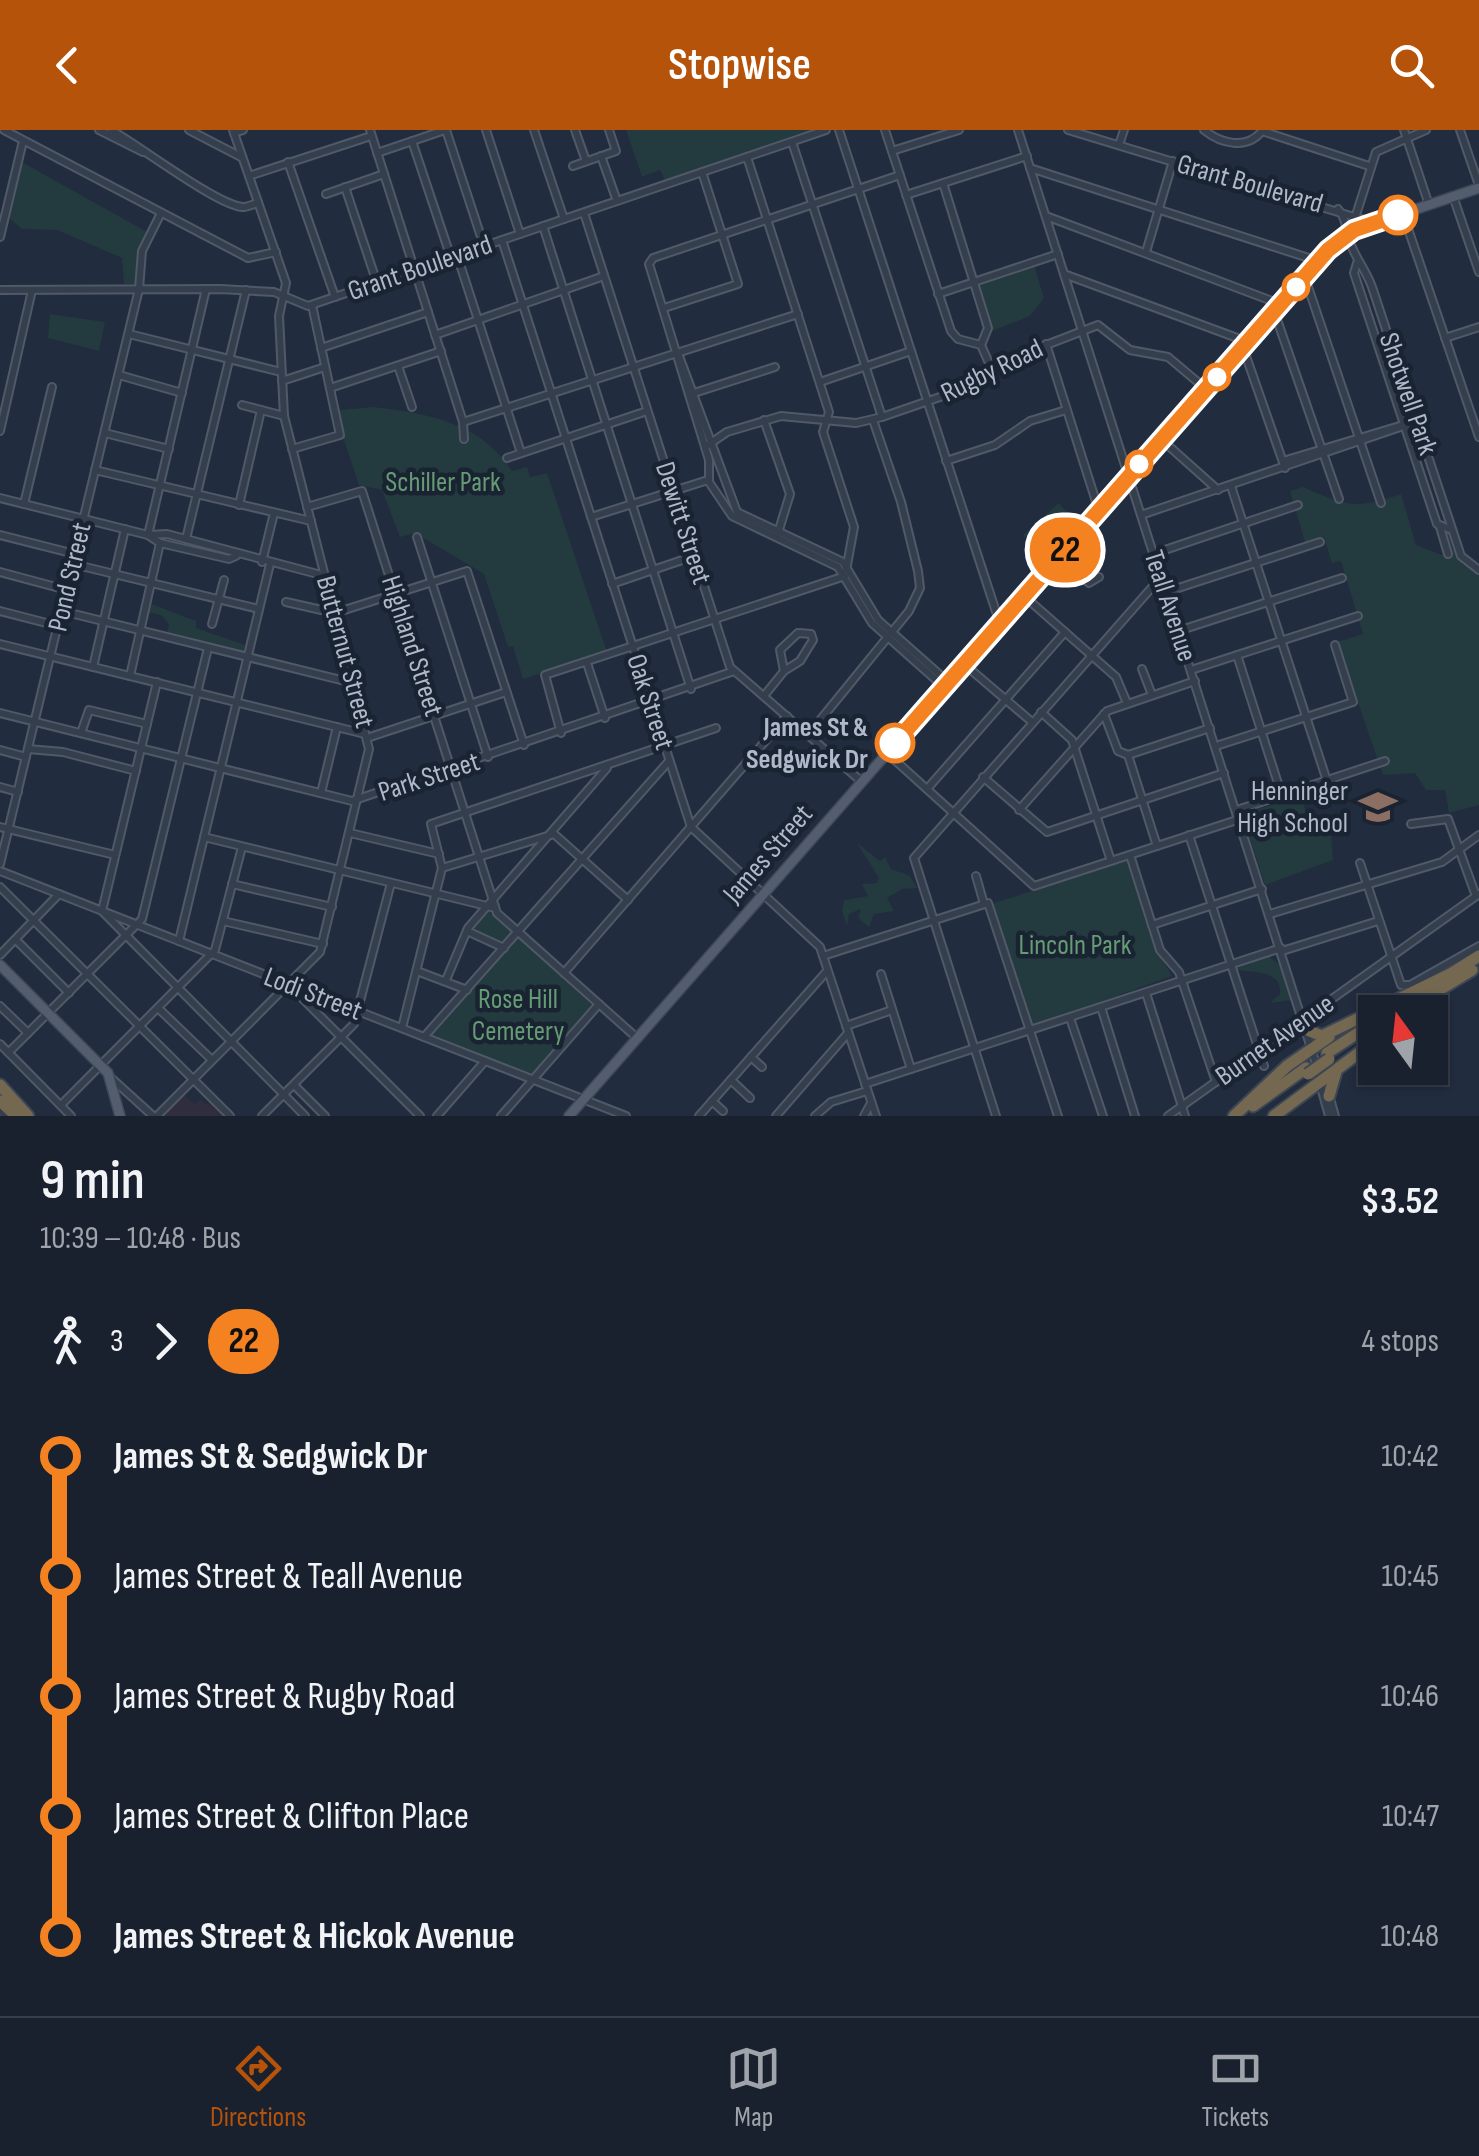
<!DOCTYPE html>
<html lang="en">
<head>
<meta charset="utf-8">
<style>
  :root { --surface:#19212e; --page:#262e3a; --text:#f1f3f6; --muted:#9fa3aa; --line:#373e4a; --accent:#b45309 }
  body { margin:0; font-family:"Sofia Sans Condensed",sans-serif; background:var(--page); color:var(--text); height:100vh; display:flex; flex-direction:column; font-size:38px; white-space:nowrap }
  * { box-sizing:border-box; margin:0 }
  p { font-size:32px; color:var(--muted) }
  .icon { flex:none; width:55px; height:55px; fill:none; stroke:currentColor; stroke-width:2; stroke-linecap:round; stroke-linejoin:round }
  .map { position:relative; height:986px; overflow:hidden }
  .panel { display:flex; flex-direction:column; background:var(--surface); flex:1 }
  .panel>* { flex:none }
  .badge { padding:0 20px; border-radius:32px; font-size:35px; line-height:65px }
  .needle { width:65px; rotate:345deg }
  .tools { position:absolute; left:1358px; top:865px; display:grid; gap:20px }
  .tools a { display:grid; place-items:center; width:90px; height:90px; border-radius:0px; background:var(--surface); box-shadow:0 2px 8px #0004,0 0 0 2px var(--line); font-size:50px }
  .map>.badge { position:absolute; translate:-50% -50%; box-shadow:0 0 0 5px #fff }
  .legs { display:flex; align-items:center; gap:15px; height:110px; padding:0 40px; font-size:32px }
  .legs p { margin-inline-start:auto }
  .head { display:flex; align-items:center; justify-content:space-between; height:170px; padding:0 40px }
  h1 { font-size:55px; font-weight:600; line-height:75px }
  ul { padding:0 40px; list-style:none }
  li { display:flex; align-items:center; gap:35px; height:120px; font-size:38px }
  li i { display:grid; place-items:center; width:15px; height:100%; margin:0 12px; background:currentColor }
  li i::after { content:''; width:25px; height:25px; margin:-12px; border:8px solid; border-radius:50%; background:var(--surface) }
  li p { margin-inline-start:auto }
  li:first-child i { background:linear-gradient(#0000 50%,currentColor 0) }
  li:last-child i { background:linear-gradient(currentColor 50%,#0000 0) }
  header { display:flex; justify-content:space-between; align-items:center; height:130px; padding:0 40px; background:var(--accent); color:#fff; font-size:45px; font-weight:600 }
  .menu { display:flex; justify-content:space-around; align-items:center; height:140px; border-top:2px solid var(--line); background:var(--surface); font-size:28px; color:var(--muted) }
  .menu a { display:grid; justify-items:center; gap:5px }
  .menu .selected { color:var(--accent) }
  .map>svg:first-child { display:block }
  .medical { fill:#302d3e }
  .green { fill:#233a3f }
  .lines { fill:none; stroke-linecap:round; stroke-linejoin:round }
  .minor-casing { stroke:#505968; stroke-width:10 }
  .major-casing { stroke:#3e4756; stroke-width:12 }
  .highway-casing { stroke:#3d4655; stroke-width:15 }
  .minor { stroke:#353e4d; stroke-width:6 }
  .major { stroke:#535d6e; stroke-width:9 }
  .highway { stroke:#746851; stroke-width:11 }
  .highway-bridge-casing { stroke:#3d4655; stroke-width:15; stroke-linecap:butt }
  .highway-bridge { stroke:#746851; stroke-width:11 }
  .line-1-casing { stroke:#fff; stroke-width:22 }
  .line-1 { stroke:#f58220; stroke-width:15 }
  .stop-1-dot { fill:#fff; stroke:#f58220; stroke-width:5 }
  .labels { text-anchor:middle; dominant-baseline:central; stroke-width:9; stroke-linejoin:round; paint-order:stroke }
  .street-label { font-size:28px; fill:#b0b9c9; stroke:#1a2332 }
  .park-label { font-size:28px; fill:#669c75; stroke:#1a2332 }
  .stop-label { font-size:28px; font-weight:bold; fill:#b0b9c9; stroke:#1a2332; text-anchor:end }
  .poi-label { font-size:28px; fill:#b0b9c9; stroke:#1a2332; text-anchor:end }
</style>
</head>
<body>
<header><svg class="icon" aria-label="back" viewBox="0 0 24 24"><path d="M15 5l-7 7 7 7"/></svg>Stopwise<svg class="icon" aria-label="search" viewBox="0 0 24 24"><circle cx="10" cy="10" r="6"/><path d="M15 15l6 6"/></svg></header>
<div class="map">
<svg width="1479" height="986" viewBox="0 0 1479 986">
  <rect width="100%" height="100%" fill="#212c3e"/>
  <path class="medical" d="M184,965L195,974L200,969L207,975L211,973L224,986H162Z"/>
  <g class="green">
    <path d="M626,0H810L665,50L660,40L642,47Z"/>
    <path d="M22,32L147,102L137,124L136,154H124L122,128L57,100L22,99L9,88Z"/>
    <path d="M1033,132L1044,168L1030,186L987,203L974,152Z"/>
    <path d="M50,184L105,192L99,221L48,208Z"/>
    <path d="M374,277C427,283 482,293 512,341L527,337L530,347L547,343L607,522L523,549L513,516L508,517L484,444L415,403L400,407L382,360L359,355L343,307L340,280Z"/>
    <path d="M1303,357C1347,376 1355,380 1401,364L1416,415L1447,427L1444,401L1449,402L1462,434L1479,443V675L1449,683L1445,660H1426L1415,643L1383,645L1337,512L1363,504L1341,431L1332,433L1324,407L1305,412L1290,361Z"/>
    <path d="M1059,373L1073,389L1038,421L1023,405Z"/>
    <path d="M149,473L196,491V498L245,515L243,524L167,505L169,494L161,485L148,482Z"/>
    <path d="M1302,666C1308,686 1304,705 1331,706L1333,730L1265,755L1242,684Z"/>
    <path d="M857,713L880,731L885,727L891,739L910,746L917,758L902,759L887,768L894,781L874,784L869,797L858,788L861,779L849,784L847,796L842,781L844,770L868,766L862,754L877,753L879,748Z"/>
    <path d="M1129,730L1160,826L1172,846L1033,896L991,774Z"/>
    <path d="M487,779L514,802L504,814L471,799Z"/>
    <path d="M518,807L592,875L532,945L431,904Z"/>
    <path d="M1268,826L1283,837L1292,870L1270,873L1280,864C1282,837 1247,844 1235,839Z"/>
  </g>
  <g class="lines">
    <g class="minor-casing">
      <g id="minor">
        <path d="M4,0L248,128L276,122"/>
        <path d="M99,0L143,22"/>
        <path d="M111,0C137,14 218,76 243,77C245,78 256,73 258,73"/>
        <path d="M189,0L241,27"/>
        <path d="M370,0L463,292L464,309"/>
        <path d="M446,0L484,116"/>
        <path d="M486,0L520,104"/>
        <path d="M534,0L564,89"/>
        <path d="M575,0L586,31"/>
        <path d="M839,0L1000,494"/>
        <path d="M885,0L951,201L958,209L981,215"/>
        <path d="M1018,0L1317,937"/>
        <path d="M1068,0L1374,93"/>
        <path d="M1204,0C1221,14 1247,20 1262,1"/>
        <path d="M1404,0L1429,75"/>
        <path d="M1460,0L1479,55"/>
        <path d="M1262,1L1369,36"/>
        <path d="M234,3L243,0"/>
        <path d="M412,11L451,128"/>
        <path d="M792,12L882,287"/>
        <path d="M1119,15L1124,0"/>
        <path d="M892,21L959,0"/>
        <path d="M377,23L445,0"/>
        <path d="M601,26L617,71"/>
        <path d="M288,32L335,167"/>
        <path d="M573,36L616,21L609,0"/>
        <path d="M1030,38L1318,131"/>
        <path d="M900,45L653,128L649,134L709,330V352L732,386L838,437L872,493L944,557"/>
        <path d="M249,46L371,6"/>
        <path d="M943,53L988,198L981,215"/>
        <path d="M345,57L377,153"/>
        <path d="M326,64L384,44"/>
        <path d="M906,65L1027,26"/>
        <path d="M1453,66L1479,142"/>
        <path d="M1338,79C1345,88 1345,92 1347,103C1352,125 1365,137 1372,157L1461,426L1479,440"/>
        <path d="M584,83L730,537L862,652"/>
        <path d="M1403,84L1479,307"/>
        <path d="M1356,85L1376,22L1426,0"/>
        <path d="M1046,86L1280,174"/>
        <path d="M543,96L691,559"/>
        <path d="M0,107L23,11"/>
        <path d="M502,110L691,697L820,817L876,986"/>
        <path d="M1146,122L1173,31"/>
        <path d="M457,125L521,323"/>
        <path d="M1357,133L1354,143L1437,394L1452,400"/>
        <path d="M1064,144L1240,209L1285,338"/>
        <path d="M1305,148L1381,373"/>
        <path d="M0,160L220,159L274,162L308,176L826,0"/>
        <path d="M938,164L1058,124"/>
        <path d="M664,178L738,154L702,42"/>
        <path d="M1274,181L1339,369"/>
        <path d="M129,204L281,242"/>
        <path d="M435,205L604,146"/>
        <path d="M1445,208L1479,197"/>
        <path d="M1046,214L1099,381"/>
        <path d="M981,215L992,240"/>
        <path d="M321,218L428,182"/>
        <path d="M679,226L737,382L843,432L878,490L948,552"/>
        <path d="M398,236L412,277"/>
        <path d="M119,245L182,263"/>
        <path d="M282,251L325,237"/>
        <path d="M820,252L911,221"/>
        <path d="M330,258L441,221"/>
        <path d="M694,263L775,237"/>
        <path d="M242,275L284,286"/>
        <path d="M764,290L790,364L778,403"/>
        <path d="M463,292L798,184"/>
        <path d="M0,301L32,160"/>
        <path d="M105,303L169,319"/>
        <path d="M1162,310L1218,360"/>
        <path d="M705,317L727,302L781,286L856,293L882,287L963,259L1010,229L1098,195L1130,220L1168,227L1206,259"/>
        <path d="M292,319L340,305L312,175"/>
        <path d="M507,328L647,281"/>
        <path d="M946,331L995,315L1030,291L1066,280"/>
        <path d="M1283,331L1403,295"/>
        <path d="M95,340L311,391"/>
        <path d="M1231,356L1327,651"/>
        <path d="M0,368L148,405L160,413L229,429L236,426"/>
        <path d="M24,374L52,257"/>
        <path d="M239,375L261,280"/>
        <path d="M307,377L362,361L497,783L637,908"/>
        <path d="M1141,385L1418,291"/>
        <path d="M591,387L708,350"/>
        <path d="M1440,397L1448,424"/>
        <path d="M0,405L75,424"/>
        <path d="M148,405L206,159"/>
        <path d="M149,405L167,404L325,446"/>
        <path d="M417,407L488,627"/>
        <path d="M186,409L246,160"/>
        <path d="M1153,424L1298,375"/>
        <path d="M1059,428L1089,453L1099,447"/>
        <path d="M262,432L274,383"/>
        <path d="M73,434L259,479"/>
        <path d="M0,442L67,460"/>
        <path d="M612,454L694,426"/>
        <path d="M1166,462L1320,412"/>
        <path d="M1024,466L1116,547L1127,573"/>
        <path d="M286,472L335,483L467,441L524,615"/>
        <path d="M0,481L58,496"/>
        <path d="M62,481L353,553"/>
        <path d="M212,494L224,450"/>
        <path d="M1178,501L1342,448"/>
        <path d="M0,514L365,604"/>
        <path d="M1237,525L1282,666"/>
        <path d="M587,533L605,588"/>
        <path d="M964,534L1032,592"/>
        <path d="M93,537L125,399"/>
        <path d="M1142,539L1152,565"/>
        <path d="M1191,540L1358,486"/>
        <path d="M130,546L160,413"/>
        <path d="M157,552L102,781L305,986"/>
        <path d="M764,566L784,541L800,531L813,510L811,504L798,503L780,520L784,541"/>
        <path d="M1041,582L1072,610L1111,731"/>
        <path d="M0,583L352,671L734,541"/>
        <path d="M1104,584L1118,621L1128,625L1157,716"/>
        <path d="M81,603L89,580L147,594"/>
        <path d="M561,603L545,545L845,446L854,397L823,302L829,282L747,27"/>
        <path d="M808,605L909,481L920,458L918,441L901,372L873,290"/>
        <path d="M367,608L506,562"/>
        <path d="M1216,616L1353,572L1335,515"/>
        <path d="M28,619L63,622L136,641"/>
        <path d="M0,620L26,627"/>
        <path d="M887,623L1034,756L1240,689"/>
        <path d="M1128,625L1210,598"/>
        <path d="M983,647L1047,702L1224,643"/>
        <path d="M0,657L18,662"/>
        <path d="M927,659L1065,502"/>
        <path d="M321,663L337,597"/>
        <path d="M1019,680L1107,581L1195,551"/>
        <path d="M1237,680L1385,631"/>
        <path d="M1411,694L1448,689L1476,766"/>
        <path d="M0,697L115,725"/>
        <path d="M350,703L439,724"/>
        <path d="M1189,705L1264,936"/>
        <path d="M204,707L495,778"/>
        <path d="M1130,725L1160,820L1179,842L1216,952"/>
        <path d="M1360,733L1401,855H1410L1479,816"/>
        <path d="M0,734L139,159L142,121L161,83"/>
        <path d="M442,738L554,704L628,770"/>
        <path d="M0,741L626,986"/>
        <path d="M976,746L984,774"/>
        <path d="M232,754L332,777"/>
        <path d="M0,757L230,986"/>
        <path d="M1270,784L1442,732L1479,705"/>
        <path d="M223,791L323,814"/>
        <path d="M1152,795L1262,759"/>
        <path d="M467,801L504,818"/>
        <path d="M16,810L69,863"/>
        <path d="M179,811L270,434"/>
        <path d="M1282,821L1378,791"/>
        <path d="M0,825L59,764"/>
        <path d="M823,826L988,773L1058,986"/>
        <path d="M417,841L467,860"/>
        <path d="M564,843L787,586"/>
        <path d="M881,844L911,939"/>
        <path d="M446,850L468,798L607,638"/>
        <path d="M289,855L420,986"/>
        <path d="M1146,863L1185,986"/>
        <path d="M0,876L28,903"/>
        <path d="M1101,877L1135,986"/>
        <path d="M158,878L212,930"/>
        <path d="M1070,888L1103,986"/>
        <path d="M846,896L892,880"/>
        <path d="M402,898L442,738L431,694L716,598"/>
        <path d="M424,907L669,631"/>
        <path d="M0,914L71,986"/>
        <path d="M9,922L142,789L208,518"/>
        <path d="M751,927L762,937"/>
        <path d="M110,947L153,986"/>
        <path d="M731,950L750,968"/>
        <path d="M865,954L1281,818"/>
        <path d="M1320,954L1329,986"/>
        <path d="M294,955L325,986"/>
        <path d="M1329,965L1335,986"/>
        <path d="M712,971L723,981"/>
        <path d="M61,975L215,820L242,717"/>
        <path d="M0,980L5,986"/>
        <path d="M157,986L320,822L369,619L284,286L279,186L286,153L233,0"/>
        <path d="M262,986L354,894L391,753"/>
        <path d="M437,986L485,931"/>
        <path d="M501,986L599,874"/>
        <path d="M699,986L827,841"/>
        <path d="M776,986L848,903"/>
        <path d="M815,986L831,972L867,961"/>
        <path d="M864,986L871,973"/>
        <path d="M996,986L914,728L1161,447"/>
        <path d="M1168,986L1479,764"/>
      </g>
    </g>
    <g class="major-casing">
      <g id="major">
        <path d="M0,835L108,943L120,986"/>
        <path d="M569,986L1330,118L1354,100L1479,58"/>
      </g>
    </g>
    <g class="highway-casing">
      <g id="highway">
        <path d="M1444,848L1479,826"/>
        <path d="M1389,882L1408,871"/>
        <path d="M1403,882L1472,840"/>
        <path d="M1307,900L1322,906L1448,845"/>
        <path d="M1327,923L1375,892"/>
        <path d="M0,955L28,986"/>
        <path d="M1329,966L1336,942"/>
        <path d="M0,971L16,986"/>
        <path d="M1253,976L1306,938"/>
        <path d="M1234,986L1287,936L1329,907"/>
        <path d="M1274,986L1375,911"/>
      </g>
    </g>
    <use href="#minor" class="minor"/>
    <use href="#major" class="major"/>
    <use href="#highway" class="highway"/>
    <g class="highway-bridge-casing">
      <path id="highway-bridge" d="M1308,944L1329,929"/>
    </g>
    <use href="#highway-bridge" class="highway-bridge"/>
  </g>
  <g class="lines">
    <g class="line-1-casing">
      <path id="line-1" d="M895,613L1328,120L1354,100L1398,85"/>
    </g>
    <use href="#line-1" class="line-1"/>
  </g>
  <defs>
    <g id="school-bare" transform="scale(3)"><path d="M0-5L7-2L0 1L-7-2ZM-4 1L0 2.5L4 1V4Q0 6-4 4Z" fill="#8d6e63" stroke="#1a2332" stroke-width="2.5" paint-order="stroke"/></g>
  </defs>
  <g fill-rule="evenodd">
    <use href="#school-bare" x="1378" y="677"/>
  </g>
  <g class="stop-1-dot">
    <circle cx="1398" cy="85" r="18"/>
    <circle cx="1296" cy="157" r="12"/>
    <circle cx="1217" cy="247" r="12"/>
    <circle cx="1139" cy="334" r="12"/>
    <circle cx="895" cy="613" r="18"/>
  </g>
  <g class="labels">
    <g class="street-label">
      <text transform="translate(1250 54) rotate(16)">Grant Boulevard</text>
      <text transform="translate(420 138) rotate(-19)">Grant Boulevard</text>
      <text transform="translate(992 241) rotate(-26)">Rugby Road</text>
      <text transform="translate(1408 264) rotate(71)">Shotwell Park</text>
      <text transform="translate(683 393) rotate(72)">Dewitt Street</text>
      <text transform="translate(70 447) rotate(-77)">Pond Street</text>
      <text transform="translate(1170 476) rotate(72)">Teall Avenue</text>
      <text transform="translate(412 516) rotate(72)">Highland Street</text>
      <text transform="translate(345 522) rotate(75)">Butternut Street</text>
      <text transform="translate(650 572) rotate(72)">Oak Street</text>
      <text transform="translate(429 647) rotate(-18)">Park Street</text>
      <text transform="translate(768 724) rotate(-49)">James Street</text>
      <text transform="translate(313 864) rotate(21)">Lodi Street</text>
      <text transform="translate(1275 910) rotate(-35)">Burnet Avenue</text>
    </g>
    <g class="park-label">
      <text x="443" y="352">Schiller Park</text>
      <text x="1075" y="815">Lincoln Park</text>
      <text x="518" y="869">Rose Hill<tspan x="518" dy="32">Cemetery</tspan></text>
    </g>
    <g class="stop-label">
      <text x="868" y="597">James St &amp;<tspan x="868" dy="32">Sedgwick Dr</tspan></text>
    </g>
    <g class="poi-label">
      <text x="1348" y="661">Henninger<tspan x="1348" dy="32">High School</tspan></text>
    </g>
  </g>
</svg>
<div class="tools">
<a><svg class="needle" viewBox="-14 -14 28 28"><path d="M0-13l5 13h-10z" fill="#e53935"/><path d="M0 13l5-13h-10z" fill="#9fa3aa"/></svg></a>
</div>
<b class="badge" style="left:1065px;top:420px;background:#f58220;color:#111">22</b>
</div>
<section class="panel">
<div class="head"><div><h1>9 min</h1><p>10:39 – 10:48 · Bus</p></div><b>$3.52</b></div>
<div class="legs"><svg class="icon" aria-label="walk" viewBox="0 0 24 24"><circle cx="13" cy="4" r="2"/><path d="M13 8l-2 6 4 7M11 14l-3 7M7 12l3-4h3l4 4"/></svg>3<svg class="icon" aria-label="forward" viewBox="0 0 24 24"><path d="M9 5l7 7-7 7"/></svg><b class="badge" style="background:#f58220;color:#111">22</b><p>4 stops</p></div>
<ul>
<li><i style="color:#f58220"></i><b>James St &amp; Sedgwick Dr</b><p>10:42</p></li>
<li><i style="color:#f58220"></i><span>James Street &amp; Teall Avenue</span><p>10:45</p></li>
<li><i style="color:#f58220"></i><span>James Street &amp; Rugby Road</span><p>10:46</p></li>
<li><i style="color:#f58220"></i><span>James Street &amp; Clifton Place</span><p>10:47</p></li>
<li><i style="color:#f58220"></i><b>James Street &amp; Hickok Avenue</b><p>10:48</p></li>
</ul>
</section>
<nav class="menu">
<a class="selected"><svg class="icon" aria-label="directions" viewBox="0 0 24 24"><path d="M12 3l9 9-9 9-9-9zM9 14v-3h6M13 9l2 2-2 2"/></svg>Directions</a>
<a><svg class="icon" aria-label="map" viewBox="0 0 24 24"><path d="M3 6l6-2 6 2 6-2v14l-6 2-6-2-6 2zM9 4v14M15 6v14"/></svg>Map</a>
<a><svg class="icon" aria-label="tickets" viewBox="0 0 24 24"><path d="M3 7h18v10H3zM15 7v10"/></svg>Tickets</a>
</nav>
</body>
</html>
